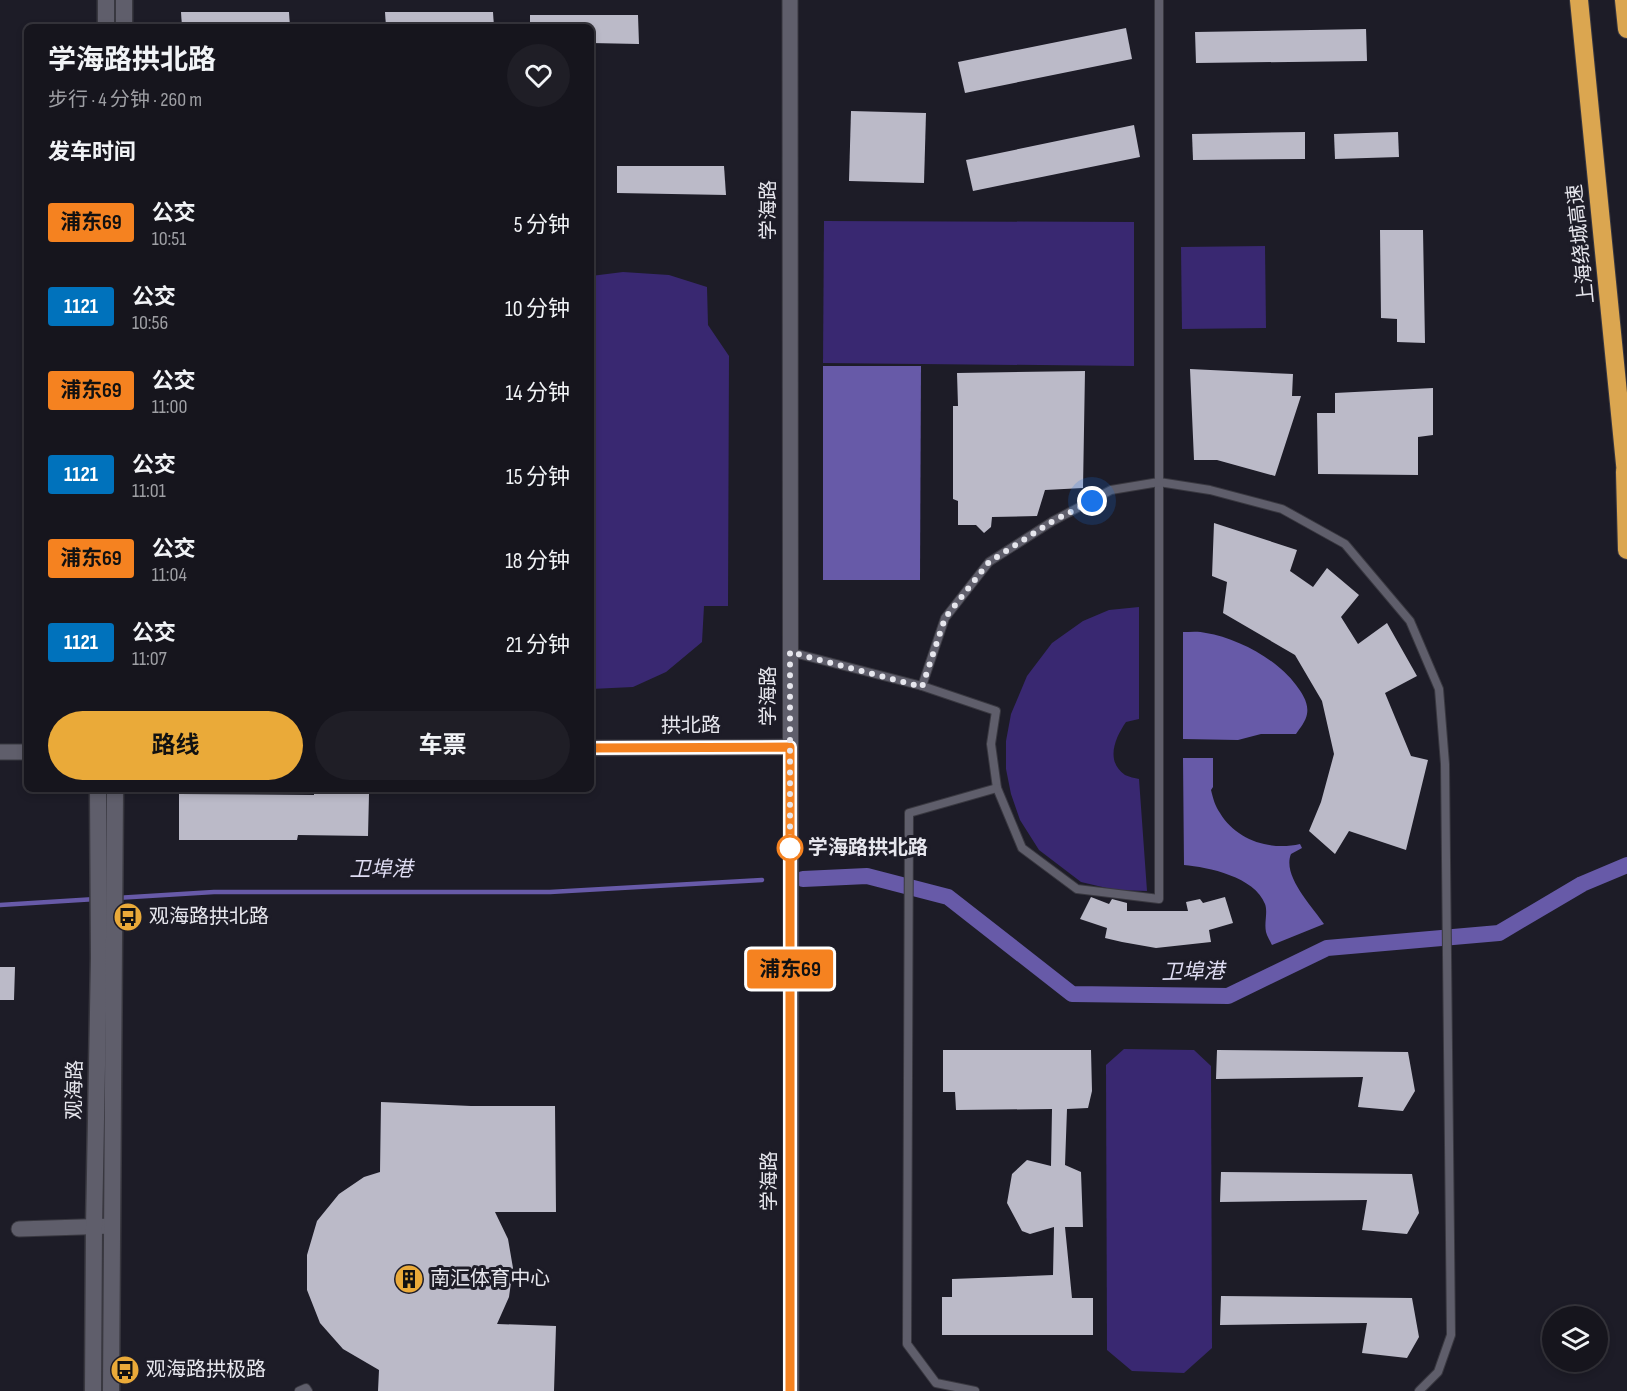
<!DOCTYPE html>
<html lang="zh">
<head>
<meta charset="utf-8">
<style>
  :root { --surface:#16151d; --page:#1f1e26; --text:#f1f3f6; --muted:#9e9fa4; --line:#35343b; --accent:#eaaa39 }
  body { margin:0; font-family:"Sofia Sans Condensed","Noto Sans SC",sans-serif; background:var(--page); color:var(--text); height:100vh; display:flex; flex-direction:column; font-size:22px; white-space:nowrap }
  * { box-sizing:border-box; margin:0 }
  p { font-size:20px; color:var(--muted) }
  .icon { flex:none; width:33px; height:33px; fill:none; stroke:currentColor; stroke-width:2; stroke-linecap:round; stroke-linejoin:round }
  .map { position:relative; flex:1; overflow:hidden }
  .side { position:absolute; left:24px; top:24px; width:570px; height:768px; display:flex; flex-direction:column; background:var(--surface); border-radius:9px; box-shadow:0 3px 9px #0003,0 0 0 2px var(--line) }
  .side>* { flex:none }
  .badge { padding:0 12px; border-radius:4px; font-size:21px; line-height:39px }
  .controls { position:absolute; left:1542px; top:1306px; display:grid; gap:12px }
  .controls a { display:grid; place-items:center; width:66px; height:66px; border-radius:50%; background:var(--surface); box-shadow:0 3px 9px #0003,0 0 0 2px var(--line); font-size:30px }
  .you { position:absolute; width:30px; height:30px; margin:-15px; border:4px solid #fff; border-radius:50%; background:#1a73e8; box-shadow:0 0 0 9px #1a73e833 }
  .map>.badge { position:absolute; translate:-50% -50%; box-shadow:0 0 0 3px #fff }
  h2 { padding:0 24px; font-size:22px; line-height:54px }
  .round { display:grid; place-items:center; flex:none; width:63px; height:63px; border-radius:32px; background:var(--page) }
  .headline { display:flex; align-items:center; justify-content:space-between; height:102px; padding:0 24px }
  h1 { font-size:28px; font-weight:700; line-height:45px }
  .primary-button { display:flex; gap:12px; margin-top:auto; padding:12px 24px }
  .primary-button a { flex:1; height:69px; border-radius:36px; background:var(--accent); color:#111; font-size:24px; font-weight:700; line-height:69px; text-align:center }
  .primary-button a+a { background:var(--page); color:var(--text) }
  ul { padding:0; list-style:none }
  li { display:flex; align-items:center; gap:18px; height:84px; padding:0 24px }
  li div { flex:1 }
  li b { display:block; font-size:22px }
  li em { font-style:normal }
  li .badge { min-width:66px; font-weight:700; text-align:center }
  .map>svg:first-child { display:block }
  .green { fill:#392871 }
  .water { fill:#675aa8 }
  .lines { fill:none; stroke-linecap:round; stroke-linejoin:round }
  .stream { stroke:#675aa8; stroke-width:4.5 }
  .canal { stroke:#675aa8; stroke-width:16 }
  .building { fill:#bbbac8 }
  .service-casing { stroke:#393840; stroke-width:10 }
  .minor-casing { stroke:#393840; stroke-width:17 }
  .secondary-casing { stroke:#393840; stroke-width:19 }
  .motorway-casing { stroke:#393840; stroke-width:20 }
  .service { stroke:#5f5e6b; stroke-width:8 }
  .minor { stroke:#5f5e6b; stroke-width:15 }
  .secondary { stroke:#5f5e6b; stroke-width:16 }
  .motorway { stroke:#dba650; stroke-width:18 }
  .line-casing { stroke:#fff; stroke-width:14 }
  .line { stroke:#f58220; stroke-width:9 }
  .walk { stroke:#e6e6ed; stroke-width:6; stroke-dasharray:0 10.8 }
  .stop-dot { fill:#fff; stroke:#f58220; stroke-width:3 }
  .labels { text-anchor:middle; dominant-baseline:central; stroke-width:6; stroke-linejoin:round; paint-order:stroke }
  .street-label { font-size:20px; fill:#e6e6ed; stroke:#1d1c27 }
  .stop-label { font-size:20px; font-weight:bold; fill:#e6e6ed; stroke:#1d1c27; text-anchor:start }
  .poi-label { font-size:20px; fill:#e6e6ed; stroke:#1d1c27; text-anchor:start }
  .water-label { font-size:21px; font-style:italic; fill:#dedcf2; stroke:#1d1c27 }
</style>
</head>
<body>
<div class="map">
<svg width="1627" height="1391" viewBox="0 0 1627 1391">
  <rect width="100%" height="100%" fill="#1d1c27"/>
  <g class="green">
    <path d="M824,221L1134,222V366L823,363Z"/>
    <path d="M1265,246L1266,328L1182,329L1181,247Z"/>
    <path d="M623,272L669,275L707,287L708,325L729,356L728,606H704L702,642L666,672L633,687L591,689V276Z"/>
    <path d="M1139,607V719L1126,722C1115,738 1105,761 1125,775C1129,777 1135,778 1139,779L1147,891L1115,890L1081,882L1039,850L1020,820L1011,794L1006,769V741L1011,714L1027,676L1052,643L1083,621L1109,610Z"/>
    <path d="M1124,1049L1194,1050L1211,1066L1212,1348L1184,1373L1132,1371L1107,1350L1106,1065Z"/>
  </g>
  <g class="water">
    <path d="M823,366H921L920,580H823Z"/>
    <path d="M1183,632C1190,632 1199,631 1206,633C1237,638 1277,659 1296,685C1302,693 1309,703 1307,714C1306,721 1300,728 1296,734H1261L1238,740L1183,739Z"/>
    <path d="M1183,758H1213V787L1211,790C1213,798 1215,806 1220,813C1236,840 1270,851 1300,844L1302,848L1291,854C1282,876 1312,906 1324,924L1272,945C1270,941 1267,936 1266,932C1264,923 1268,912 1265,904C1255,877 1208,867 1184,865Z"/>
  </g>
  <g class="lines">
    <g class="stream">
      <path d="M116,898L214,892H550L762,880"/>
      <path d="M0,905L96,899"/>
    </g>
    <path class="canal" d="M803,879L867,876L948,897L1072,994L1228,996L1327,948L1499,933L1582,884L1627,865"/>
  </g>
  <g class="building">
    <path d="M181,12H289L290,27H182Z"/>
    <path d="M385,12H493L494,27H386Z"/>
    <path d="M530,15H638L639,44L591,43V27H530Z"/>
    <path d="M1126,28L1132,59L965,93L958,62Z"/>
    <path d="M1366,29L1367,61L1196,63L1195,32Z"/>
    <path d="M851,111L926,113L924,183L849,181Z"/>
    <path d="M1134,125L1140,157L973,191L966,160Z"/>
    <path d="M1305,132V159L1193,160L1192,134Z"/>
    <path d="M1398,132L1399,157L1335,159L1334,134Z"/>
    <path d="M617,166H724L726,195L617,193Z"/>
    <path d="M1380,230H1423L1425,343L1397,342V319L1381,318Z"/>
    <path d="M1190,369L1293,374L1292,396H1301L1275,476L1217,460H1194Z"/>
    <path d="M1085,371L1083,488L1045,490L1037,516L992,517L991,527L984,533L976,525H958V501L953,499V406H958L957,373Z"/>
    <path d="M1433,388V435L1418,437V475L1318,474L1317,413H1335V393Z"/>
    <path d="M1214,523L1297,550L1290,571L1313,587L1327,568L1359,595L1341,617L1358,644L1387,623L1417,676L1385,693L1411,756L1428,760L1406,850L1349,831L1335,854L1309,831L1321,802L1334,754L1322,701L1295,655L1223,613L1227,582L1212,576Z"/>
    <path d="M314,792L369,794L368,836L298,835L297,840H179V794L314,795Z"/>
    <path d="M1091,897L1109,904L1112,899L1127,903V911H1188L1186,902L1200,899L1203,903L1225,897L1233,923L1209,930L1211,942L1156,948L1122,942L1105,938L1107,928L1080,919Z"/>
    <path d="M0,967H15L14,1000H0Z"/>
    <path d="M943,1050H1091L1092,1091L1088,1108L1067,1109L1065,1165L1081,1172L1083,1227H1065L1072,1298H1093V1335H942V1297H952V1279L1053,1275L1054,1227L1030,1234L1022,1231L1007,1203L1012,1174L1027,1160L1051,1166L1052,1109L956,1110L955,1092H943Z"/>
    <path d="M1217,1050L1408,1052L1415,1091L1403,1111L1358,1107L1363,1077L1216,1079Z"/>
    <path d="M381,1102L471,1106H555L556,1212H495L508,1239L513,1268L509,1297L497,1324L556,1326L554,1391H378L379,1370L343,1349L320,1323L307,1290V1255L317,1221L339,1194L364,1177L380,1172Z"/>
    <path d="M1221,1172L1412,1174L1419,1213L1407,1234L1362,1230L1367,1200L1220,1202Z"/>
    <path d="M1221,1296L1412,1298L1419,1337L1407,1358L1362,1353L1367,1323L1220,1325Z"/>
  </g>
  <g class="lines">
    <g class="service-casing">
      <g id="service">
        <path d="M790,652L922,686L996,711L991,744L997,788L1022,848L1077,889L1159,899V0"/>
        <path d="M922,686L945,618L989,562L1053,521L1111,490L1159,482L1210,490L1282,509L1345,544L1410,621L1439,689L1445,764L1451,1335L1438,1372L1419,1391"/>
        <path d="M299,1391L306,1388L308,1391"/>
        <path d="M975,1391L936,1383L907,1344L909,813L997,788"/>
      </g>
    </g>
    <g class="minor-casing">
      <g id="minor">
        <path d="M790,0L791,1391"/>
        <path d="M591,748L790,747"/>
        <path d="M0,752H27"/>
        <path d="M19,1229L112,1226"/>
      </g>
    </g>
    <g class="secondary-casing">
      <g id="secondary">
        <path d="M106,27V0"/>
        <path d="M124,27V0"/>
        <path d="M93,1391L94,1227L99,958L98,789"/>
        <path d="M111,1391L115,789"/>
      </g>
    </g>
    <g class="motorway-casing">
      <g id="motorway">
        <path d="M1579,0L1627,484"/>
        <path d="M1624,0L1627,29"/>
        <path d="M1625,472L1627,550"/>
      </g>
    </g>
    <use href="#service" class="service"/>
    <use href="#minor" class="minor"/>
    <use href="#secondary" class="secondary"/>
    <use href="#motorway" class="motorway"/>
  </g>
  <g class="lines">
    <g class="line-casing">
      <path id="line" d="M591,748L790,747V1391"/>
    </g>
    <use href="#line" class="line"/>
    <path class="walk" d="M790,848V652L922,687L945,618L989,562L1053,521L1092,501"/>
  </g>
  <defs>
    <g id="bus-disc" transform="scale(1.5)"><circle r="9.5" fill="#eaaa39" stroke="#1d1c27"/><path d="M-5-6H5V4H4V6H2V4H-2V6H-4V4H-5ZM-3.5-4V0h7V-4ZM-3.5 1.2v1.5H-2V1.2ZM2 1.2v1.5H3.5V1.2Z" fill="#111"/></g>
    <g id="building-disc" transform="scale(1.5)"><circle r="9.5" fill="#eaaa39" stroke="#1d1c27"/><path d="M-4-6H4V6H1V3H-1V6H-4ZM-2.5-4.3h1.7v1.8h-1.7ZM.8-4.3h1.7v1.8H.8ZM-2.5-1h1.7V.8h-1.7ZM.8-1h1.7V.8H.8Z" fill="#111"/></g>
  </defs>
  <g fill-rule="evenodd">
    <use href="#bus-disc" x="128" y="917"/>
    <use href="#building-disc" x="409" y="1279"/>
    <use href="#bus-disc" x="125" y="1370"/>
  </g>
  <circle class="stop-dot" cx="790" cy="848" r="12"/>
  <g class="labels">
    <g class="street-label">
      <text transform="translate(769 210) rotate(-90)">学海路</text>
      <text transform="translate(1581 244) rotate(-96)">上海绕城高速</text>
      <text transform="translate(769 696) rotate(-90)">学海路</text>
      <text x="691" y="726">拱北路</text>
      <text transform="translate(75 1090) rotate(-89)">观海路</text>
      <text transform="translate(770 1181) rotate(-90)">学海路</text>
    </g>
    <g class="stop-label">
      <text x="808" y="848">学海路拱北路</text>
    </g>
    <g class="poi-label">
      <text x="149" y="917">观海路拱北路</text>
      <text x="430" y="1279">南汇体育中心</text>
      <text x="146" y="1370">观海路拱极路</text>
    </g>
    <g class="water-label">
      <text x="381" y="869">卫埠港</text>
      <text transform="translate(1193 972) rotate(-1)">卫埠港</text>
    </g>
  </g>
</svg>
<div class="controls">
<a><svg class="icon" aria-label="layers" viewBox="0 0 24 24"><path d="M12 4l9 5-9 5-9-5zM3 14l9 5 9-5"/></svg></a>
</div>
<div class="you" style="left:1092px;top:501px"></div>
<b class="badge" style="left:790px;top:969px;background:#f58220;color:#111">浦东69</b>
<section class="side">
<div class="headline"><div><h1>学海路拱北路</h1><p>步行 · 4 分钟 · 260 m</p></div><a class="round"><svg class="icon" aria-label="heart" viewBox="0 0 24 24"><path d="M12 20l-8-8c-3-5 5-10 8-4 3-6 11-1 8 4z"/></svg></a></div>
<h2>发车时间</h2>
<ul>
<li><span class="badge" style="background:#f58220;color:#111">浦东69</span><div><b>公交</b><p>10:51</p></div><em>5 分钟</em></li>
<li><span class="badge" style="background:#0072bc;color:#fff">1121</span><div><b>公交</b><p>10:56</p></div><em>10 分钟</em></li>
<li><span class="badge" style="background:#f58220;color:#111">浦东69</span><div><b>公交</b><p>11:00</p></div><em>14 分钟</em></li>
<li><span class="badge" style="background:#0072bc;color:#fff">1121</span><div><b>公交</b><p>11:01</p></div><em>15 分钟</em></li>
<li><span class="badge" style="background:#f58220;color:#111">浦东69</span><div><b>公交</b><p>11:04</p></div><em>18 分钟</em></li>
<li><span class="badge" style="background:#0072bc;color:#fff">1121</span><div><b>公交</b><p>11:07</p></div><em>21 分钟</em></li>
</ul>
<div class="primary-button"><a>路线</a><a>车票</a></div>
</section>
</div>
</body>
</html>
